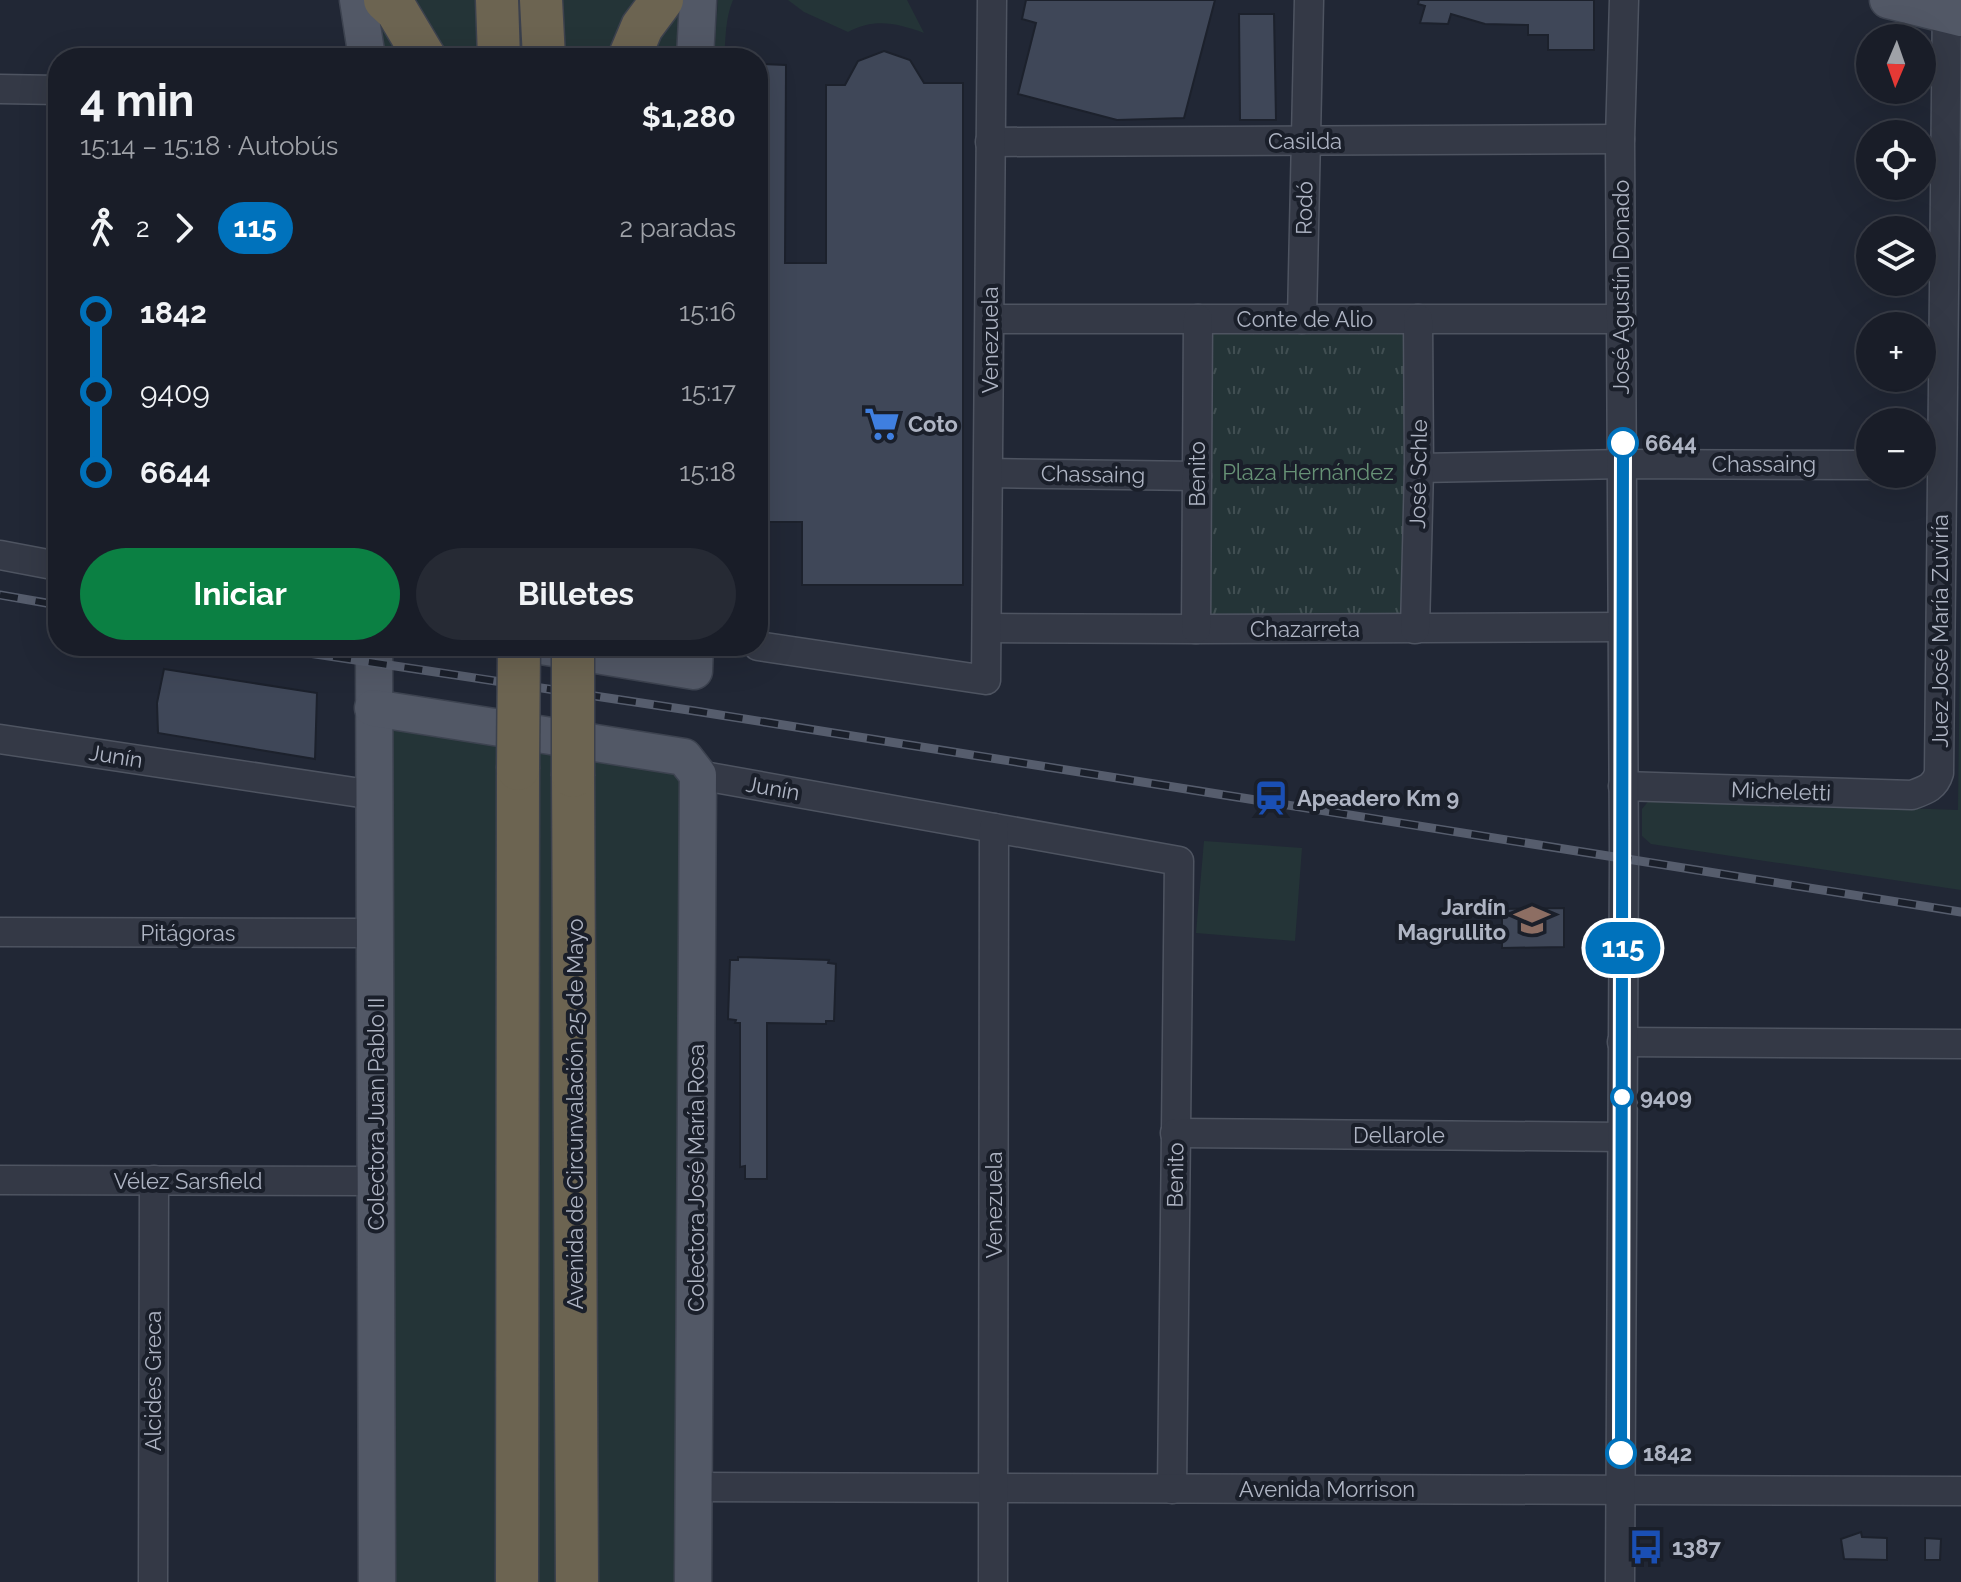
<!DOCTYPE html>
<html lang="es">
<head>
<meta charset="utf-8">
<style>
  :root { --surface:#191d28; --page:#262a34; --text:#f1f3f6; --muted:#9fa2a8; --line:#373b45; --accent:#0b8043 }
  body { margin:0; font-family:Raleway,sans-serif; background:var(--page); color:var(--text); height:100vh; display:flex; flex-direction:column; font-size:30px; white-space:nowrap }
  * { box-sizing:border-box; margin:0 }
  p { font-size:26px; color:var(--muted) }
  .icon { flex:none; width:44px; height:44px; fill:none; stroke:currentColor; stroke-width:2; stroke-linecap:round; stroke-linejoin:round }
  .map { position:relative; flex:1; overflow:hidden }
  .drawer { position:absolute; left:48px; top:48px; width:720px; height:608px; display:flex; flex-direction:column; background:var(--surface); border-radius:32px; box-shadow:0 8px 32px #0002,0 0 0 2px var(--line) }
  .drawer>* { flex:none }
  .badge { padding:0 16px; border-radius:26px; font-size:28px; line-height:52px }
  .needle { width:52px; rotate:182deg }
  .tools { position:absolute; left:1856px; top:24px; display:grid; gap:16px }
  .tools a { display:grid; place-items:center; width:80px; height:80px; border-radius:50%; background:var(--surface); box-shadow:0 8px 32px #0002,0 0 0 2px var(--line); font-size:40px }
  .map>.badge { position:absolute; translate:-50% -50%; box-shadow:0 0 0 4px #fff }
  .legs { display:flex; align-items:center; gap:12px; height:88px; padding:0 32px; font-size:26px }
  .legs p { margin-inline-start:auto }
  .summary { display:flex; align-items:center; justify-content:space-between; height:136px; padding:0 32px }
  h1 { font-size:44px; font-weight:700; line-height:60px }
  .button { display:flex; gap:16px; margin-top:auto; padding:16px 32px }
  .button a { flex:1; height:92px; border-radius:48px; background:var(--accent); color:#fff; font-size:32px; font-weight:700; line-height:92px; text-align:center }
  .button a+a { background:var(--page); color:var(--text) }
  ul { padding:0 32px; list-style:none }
  li { display:flex; align-items:center; gap:28px; height:80px; font-size:30px }
  li i { display:grid; place-items:center; width:12px; height:100%; margin:0 10px; background:currentColor }
  li i::after { content:''; width:20px; height:20px; margin:-10px; border:6px solid; border-radius:50%; background:var(--surface) }
  li p { margin-inline-start:auto }
  li:first-child i { background:linear-gradient(#0000 50%,currentColor 0) }
  li:last-child i { background:linear-gradient(currentColor 50%,#0000 0) }
  .map>svg:first-child { display:block }
  .grass { fill:#243437 }
  .park { fill:url(#park-tufts) }
  .building { fill:#3f4758; stroke:#1c212c; stroke-width:2 }
  .lines { fill:none; stroke-linecap:round; stroke-linejoin:round }
  .minor-casing { stroke:#4e5461; stroke-width:31 }
  .major-casing { stroke:#3d4350; stroke-width:39 }
  .highway-casing { stroke:#3c414d; stroke-width:45 }
  .minor { stroke:#343946; stroke-width:28 }
  .major { stroke:#525866; stroke-width:36 }
  .highway { stroke:#6c6451; stroke-width:42 }
  .rail-casing { stroke:#565d6d; stroke-width:9 }
  .rail { stroke:#1a1f2a; stroke-width:6; stroke-dasharray:18; stroke-linecap:butt }
  .highway-bridge-casing { stroke:#3c414d; stroke-width:45; stroke-linecap:butt }
  .highway-bridge { stroke:#6c6451; stroke-width:42 }
  .line-1-casing { stroke:#fff; stroke-width:18 }
  .line-1 { stroke:#0072bc; stroke-width:12 }
  .stop-1-dot { fill:#fff; stroke:#0072bc; stroke-width:4 }
  .labels { text-anchor:middle; dominant-baseline:central; stroke-width:8; stroke-linejoin:round; paint-order:stroke }
  .street-label { font-size:22px; fill:#aeb4c3; stroke:#1a1f2a }
  .poi-label { font-size:22px; font-weight:bold; fill:#aeb4c3; stroke:#1a1f2a; text-anchor:start }
  .stop-label { font-size:22px; font-weight:bold; fill:#aeb4c3; stroke:#1a1f2a; text-anchor:start }
  .park-label { font-size:22px; fill:#679276; stroke:#1a1f2a }
</style>
</head>
<body>
<div class="map">
<svg width="1961" height="1582" viewBox="0 0 1961 1582">
  <defs>
    <pattern id="park-tufts" width="24" height="20" patternUnits="userSpaceOnUse" patternTransform="scale(2)"><rect width="24" height="20" fill="#243437"/><path d="M3 7l-1-3M5 7V3M7 7l1-3M15 17l-1-3M17 17v-4M19 17l1-3" fill="none" stroke="#414f52"/></pattern>
  </defs>
  <rect width="100%" height="100%" fill="#212735"/>
  <g class="grass">
    <path d="M358,0H698L695,58H367Z"/>
    <path d="M718,0H733C725,19 726,37 724,58H714Z"/>
    <path d="M788,0H907L924,33C896,23 875,18 848,32L804,12Z"/>
    <path d="M1961,569V890L1651,844L1642,836V809L1650,799L1958,810Z"/>
    <path d="M373,708L684,757L693,1582H377Z"/>
    <path d="M1204,841L1302,848L1295,941L1196,933Z"/>
  </g>
  <path class="park" d="M1198,319H1418L1415,629H1196Z"/>
  <g class="building">
    <path d="M1026,0H1215L1184,118L1117,120L1018,94L1036,23L1022,19Z"/>
    <path d="M1419,0H1594V50H1548V35H1528V25L1485,24L1451,14L1448,24L1420,23L1425,6L1418,4Z"/>
    <path d="M1239,14H1274L1276,120H1240Z"/>
    <path d="M884,51L910,60L924,83H963V585H802V522H758L760,64L786,65L785,263H826V85H845L858,61Z"/>
    <path d="M164,669L317,693L315,759L158,733L157,703Z"/>
    <path d="M1564,908V947L1502,948V909Z"/>
    <path d="M738,957L829,960L828,963L836,964L834,1021H826V1024L767,1023V1179H745V1166L740,1167V1023H735L736,1020L728,1019L730,960H738Z"/>
    <path d="M1861,1532L1862,1537L1887,1538V1560L1844,1559L1841,1539Z"/>
    <path d="M1925,1538L1941,1539L1940,1560H1925Z"/>
  </g>
  <g class="lines">
    <g class="minor-casing">
      <g id="minor">
        <path d="M0,89L58,90"/>
        <path d="M990,142L1620,139"/>
        <path d="M990,319H1620"/>
        <path d="M1302,319L1309,0"/>
        <path d="M1419,468L1623,464L1870,465"/>
        <path d="M989,473L1197,476"/>
        <path d="M0,555L58,566"/>
        <path d="M989,628L1196,629L1621,627"/>
        <path d="M1196,629L1198,319"/>
        <path d="M1415,629L1419,468L1418,319"/>
        <path d="M758,646L986,680L992,0"/>
        <path d="M0,739L374,795"/>
        <path d="M698,775L1179,861L1172,1489"/>
        <path d="M1623,786L1912,795C1926,790 1935,787 1939,773L1947,0"/>
        <path d="M0,932L376,933"/>
        <path d="M1622,1042L1961,1044"/>
        <path d="M1175,1133L1622,1137"/>
        <path d="M0,1180L375,1181"/>
        <path d="M694,1487L1961,1491"/>
        <path d="M153,1582L154,1180"/>
        <path d="M993,1582L994,828"/>
        <path d="M1620,1582L1624,859L1620,139L1624,0"/>
      </g>
    </g>
    <g class="major-casing">
      <g id="major">
        <path d="M358,0L367,58"/>
        <path d="M1888,0L1961,18"/>
        <path d="M695,58L698,0"/>
        <path d="M374,646L377,1582"/>
        <path d="M541,646L694,671L695,646"/>
        <path d="M373,708L684,757L698,775L693,1582"/>
      </g>
    </g>
    <g class="highway-casing">
      <g id="highway">
        <path d="M385,0L397,11L425,58"/>
        <path d="M497,0L499,58"/>
        <path d="M541,0L544,58"/>
        <path d="M629,58L642,27L662,0"/>
        <path d="M573,776L577,1582"/>
        <path d="M517,1582L518,769"/>
      </g>
    </g>
    <use href="#minor" class="minor"/>
    <use href="#major" class="major"/>
    <use href="#highway" class="highway"/>
    <g class="rail-casing">
      <g id="rail">
        <path d="M0,595L58,605"/>
        <path d="M262,646L695,711L1961,912"/>
      </g>
    </g>
    <use href="#rail" class="rail"/>
    <g class="highway-bridge-casing">
      <g id="highway-bridge">
        <path d="M573,646V776"/>
        <path d="M518,769L519,646"/>
      </g>
    </g>
    <use href="#highway-bridge" class="highway-bridge"/>
  </g>
  <g class="lines">
    <g class="line-1-casing">
      <path id="line-1" d="M1621,1453L1623,443"/>
    </g>
    <use href="#line-1" class="line-1"/>
  </g>
  <defs>
    <g id="supermarket-bare" transform="scale(2.76)"><path d="M-6-5.5h2.5l.6 2H6L4.5 2H-2.5L-4.4-4H-6ZM-1.5 3.2a1.3 1.3 0 1 0 .1 0ZM3 3.2a1.3 1.3 0 1 0 .1 0Z" fill="#3f7fe0" stroke="#1a1f2a" stroke-width="2.5" paint-order="stroke"/></g>
    <g id="station-bare" transform="scale(2.76)"><path d="M-3-6H3Q5-6 5-4V2Q5 4 3 4L4.5 6H3L1.5 4h-3L-3 6H-4.5L-3 4Q-5 4-5 2V-4Q-5-6-3-6ZM-3.5-4v3h7v-3ZM-3.5 1v1.5H-2V1ZM2 1v1.5H3.5V1Z" fill="#1a4fb4" stroke="#1a1f2a" stroke-width="2.5" paint-order="stroke"/></g>
    <g id="school-bare" transform="scale(2.76)"><path d="M0-5L7-2L0 1L-7-2ZM-4 1L0 2.5L4 1V4Q0 6-4 4Z" fill="#8d6e63" stroke="#1a1f2a" stroke-width="2.5" paint-order="stroke"/></g>
    <g id="bus-bare" transform="scale(2.76)"><path d="M-5-6H5V4H4V6H2V4H-2V6H-4V4H-5ZM-3.5-4V0h7V-4ZM-3.5 1.2v1.5H-2V1.2ZM2 1.2v1.5H3.5V1.2Z" fill="#1a4fb4" stroke="#1a1f2a" stroke-width="2.5" paint-order="stroke"/></g>
  </defs>
  <g fill-rule="evenodd">
    <use href="#supermarket-bare" x="882" y="424"/>
    <use href="#station-bare" x="1271" y="798"/>
    <use href="#school-bare" x="1532" y="920"/>
    <use href="#bus-bare" x="1646" y="1547"/>
  </g>
  <g class="stop-1-dot">
    <circle cx="1623" cy="443" r="14"/>
    <circle cx="1622" cy="1097" r="10"/>
    <circle cx="1621" cy="1453" r="14"/>
  </g>
  <g class="labels">
    <g class="street-label">
      <text x="1305" y="141">Casilda</text>
      <text transform="translate(1304 208) rotate(-89)">Rodó</text>
      <text transform="translate(1621 287) rotate(-90)">José Agustín Donado</text>
      <text x="1305" y="319">Conte de Alio</text>
      <text transform="translate(990 340) rotate(-90)">Venezuela</text>
      <text x="1764" y="464">Chassaing</text>
      <text transform="translate(1093 474) rotate(1)">Chassaing</text>
      <text transform="translate(1197 474) rotate(-90)">Benito</text>
      <text transform="translate(1418 474) rotate(-89)">José Schle</text>
      <text x="1305" y="629">Chazarreta</text>
      <text transform="translate(1940 631) rotate(-90)">Juez José María Zuviría</text>
      <text transform="translate(116 756) rotate(9)">Junín</text>
      <text transform="translate(773 788) rotate(10)">Junín</text>
      <text transform="translate(1781 791) rotate(2)">Micheletti</text>
      <text x="188" y="933">Pitágoras</text>
      <text transform="translate(376 1114) rotate(-90)">Colectora Juan Pablo II</text>
      <text transform="translate(575 1114) rotate(-90)">Avenida de Circunvalación 25 de Mayo</text>
      <text x="1399" y="1135">Dellarole</text>
      <text transform="translate(1175 1175) rotate(-89)">Benito</text>
      <text transform="translate(696 1178) rotate(-90)">Colectora José María Rosa</text>
      <text x="188" y="1181">Vélez Sarsfield</text>
      <text transform="translate(994 1205) rotate(-90)">Venezuela</text>
      <text transform="translate(153 1381) rotate(-90)">Alcides Greca</text>
      <text x="1327" y="1489">Avenida Morrison</text>
    </g>
    <g class="poi-label">
      <text x="908" y="424">Coto</text>
      <text x="1297" y="798">Apeadero Km 9</text>
      <text x="1506" y="907" text-anchor="end">Jardín<tspan x="1506" dy="25">Magrullito</tspan></text>
      <text x="1672" y="1547">1387</text>
    </g>
    <g class="stop-label">
      <text x="1645" y="443">6644</text>
      <text x="1640" y="1097">9409</text>
      <text x="1643" y="1453">1842</text>
    </g>
    <g class="park-label">
      <text x="1308" y="472">Plaza Hernández</text>
    </g>
  </g>
</svg>
<div class="tools">
<a><svg class="needle" viewBox="-14 -14 28 28"><path d="M0-13l5 13h-10z" fill="#e53935"/><path d="M0 13l5-13h-10z" fill="#9fa2a8"/></svg></a>
<a><svg class="icon" aria-label="locate" viewBox="0 0 24 24"><circle cx="12" cy="12" r="6"/><path d="M12 2v4M12 18v4M2 12h4M18 12h4"/></svg></a>
<a><svg class="icon" aria-label="layers" viewBox="0 0 24 24"><path d="M12 4l9 5-9 5-9-5zM3 14l9 5 9-5"/></svg></a>
<a>+</a>
<a>−</a>
</div>
<b class="badge" style="left:1623px;top:948px;background:#0072bc;color:#fff">115</b>
<section class="drawer">
<div class="summary"><div><h1>4 min</h1><p>15:14 – 15:18 · Autobús</p></div><b>$1,280</b></div>
<div class="legs"><svg class="icon" aria-label="walk" viewBox="0 0 24 24"><circle cx="13" cy="4" r="2"/><path d="M13 8l-2 6 4 7M11 14l-3 7M7 12l3-4h3l4 4"/></svg>2<svg class="icon" aria-label="forward" viewBox="0 0 24 24"><path d="M9 5l7 7-7 7"/></svg><b class="badge" style="background:#0072bc;color:#fff">115</b><p>2 paradas</p></div>
<ul>
<li><i style="color:#0072bc"></i><b>1842</b><p>15:16</p></li>
<li><i style="color:#0072bc"></i><span>9409</span><p>15:17</p></li>
<li><i style="color:#0072bc"></i><b>6644</b><p>15:18</p></li>
</ul>
<div class="button"><a>Iniciar</a><a>Billetes</a></div>
</section>
</div>
</body>
</html>
